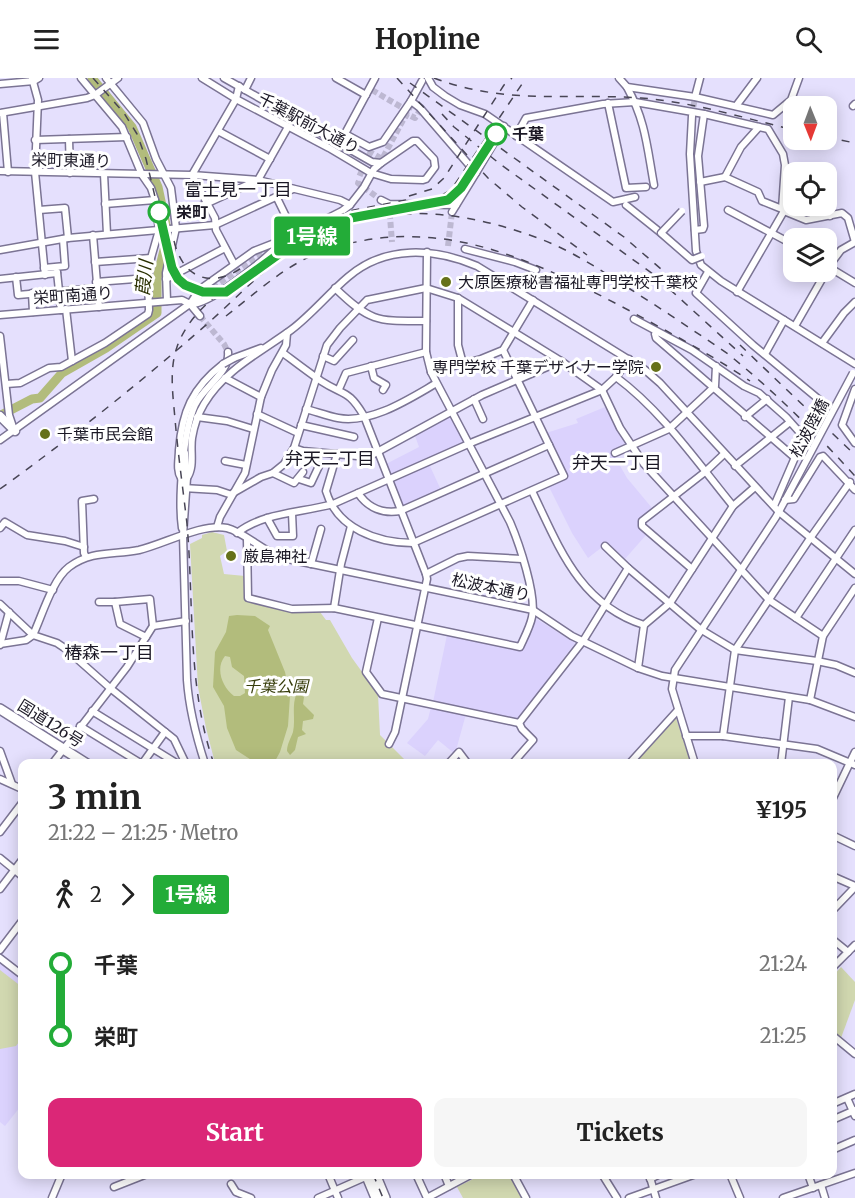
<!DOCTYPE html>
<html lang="en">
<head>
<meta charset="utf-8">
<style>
  :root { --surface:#fff; --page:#f6f6f6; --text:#222; --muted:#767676; --accent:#db2777 }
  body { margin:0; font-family:Merriweather,"Noto Sans JP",serif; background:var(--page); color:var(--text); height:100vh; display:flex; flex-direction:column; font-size:22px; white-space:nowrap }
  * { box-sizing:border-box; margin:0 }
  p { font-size:20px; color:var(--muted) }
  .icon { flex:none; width:33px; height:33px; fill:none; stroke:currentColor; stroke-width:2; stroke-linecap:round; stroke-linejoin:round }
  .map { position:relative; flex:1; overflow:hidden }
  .side { position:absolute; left:18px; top:681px; width:819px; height:420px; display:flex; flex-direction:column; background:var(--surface); border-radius:12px; box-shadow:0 3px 15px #0003 }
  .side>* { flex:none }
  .badge { padding:0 12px; border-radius:4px; font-size:21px; line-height:39px }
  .needle { width:39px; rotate:179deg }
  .controls { position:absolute; left:783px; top:18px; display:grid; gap:12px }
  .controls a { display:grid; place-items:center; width:54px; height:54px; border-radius:12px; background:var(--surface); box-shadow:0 3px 15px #0003; font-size:30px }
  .map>.badge { position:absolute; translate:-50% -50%; box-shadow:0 0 0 3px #fff }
  .legs { display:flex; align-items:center; gap:9px; height:66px; padding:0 30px; font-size:20px }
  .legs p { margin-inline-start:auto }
  .headline { display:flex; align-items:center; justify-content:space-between; height:102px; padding:0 30px }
  h1 { font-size:33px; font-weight:700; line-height:45px }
  .action { display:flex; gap:12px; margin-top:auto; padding:12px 30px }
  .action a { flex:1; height:69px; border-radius:12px; background:var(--accent); color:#fff; font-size:24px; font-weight:700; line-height:69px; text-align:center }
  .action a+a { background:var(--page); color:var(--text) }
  ul { padding:0 30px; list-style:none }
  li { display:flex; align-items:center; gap:21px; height:72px; font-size:22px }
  li i { display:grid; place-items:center; width:9px; height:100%; margin:0 8px; background:currentColor }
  li i::after { content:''; width:15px; height:15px; margin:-8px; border:4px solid; border-radius:50%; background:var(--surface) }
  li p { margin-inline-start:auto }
  li:first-child i { background:linear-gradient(#0000 50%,currentColor 0) }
  li:last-child i { background:linear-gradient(currentColor 50%,#0000 0) }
  header { display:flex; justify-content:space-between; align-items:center; height:78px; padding:0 30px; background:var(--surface); font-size:27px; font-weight:700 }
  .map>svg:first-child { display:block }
  .built { fill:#dbd2fd }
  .green { fill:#d1d8b0 }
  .water { fill:#b2bc7c; fill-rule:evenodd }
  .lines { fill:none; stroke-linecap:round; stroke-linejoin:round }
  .river { stroke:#b2bc7c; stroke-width:9 }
  .minor-tunnel { stroke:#bdb8d2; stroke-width:6; stroke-dasharray:6 3; stroke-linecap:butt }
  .minor-casing { stroke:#7b7494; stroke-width:9 }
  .major-casing { stroke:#7b7494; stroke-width:11 }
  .highway-casing { stroke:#7b7494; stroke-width:12 }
  .minor { stroke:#fff; stroke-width:6 }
  .major { stroke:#fff; stroke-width:8 }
  .highway { stroke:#fff; stroke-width:9 }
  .rail { stroke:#484555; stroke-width:1.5; stroke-dasharray:8 8; stroke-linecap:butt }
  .minor-bridge-casing { stroke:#7b7494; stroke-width:9; stroke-linecap:butt }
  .minor-bridge { stroke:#fff; stroke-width:6 }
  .line-1-casing { stroke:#fff; stroke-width:14 }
  .line-1 { stroke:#23ac38; stroke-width:9 }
  .stop-1-dot { fill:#fff; stroke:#23ac38; stroke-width:3 }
  .poi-dot { fill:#66711a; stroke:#fff; stroke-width:2 }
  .labels { text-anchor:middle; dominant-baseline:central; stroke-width:6; stroke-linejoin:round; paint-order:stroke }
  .street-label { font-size:16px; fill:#1b1825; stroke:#fff }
  .stop-label { font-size:16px; font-weight:bold; fill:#1b1825; stroke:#fff; text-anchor:start }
  .poi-label { font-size:16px; fill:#1b1825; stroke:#fff; text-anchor:start }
  .park-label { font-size:16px; font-style:italic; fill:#373d0b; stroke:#fff }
  .neighbourhood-label { font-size:18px; fill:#1b1825; stroke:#fff }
  .water-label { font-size:18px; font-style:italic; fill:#292f00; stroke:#fff }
</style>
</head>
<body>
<header><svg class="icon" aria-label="menu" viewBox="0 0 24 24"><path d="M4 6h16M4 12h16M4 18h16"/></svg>Hopline<svg class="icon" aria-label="search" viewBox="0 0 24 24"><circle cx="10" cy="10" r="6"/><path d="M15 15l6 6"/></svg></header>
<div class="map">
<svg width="855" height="1120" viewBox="0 0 855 1120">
  <rect width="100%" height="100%" fill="#e5e0fd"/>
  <g class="built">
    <path d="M605,329L629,372L615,379L627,400L652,430L638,441V447L646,454V457L624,482L621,481L606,466L588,480L572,455L548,407L566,399L546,355L578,345L576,341Z"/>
    <path d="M450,338L463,362L462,365L390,397L384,387L419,369L414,355Z"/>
    <path d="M429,386L441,412L404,430L401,429L393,403Z"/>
    <path d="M535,540L575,565L518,641L433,624L447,557L518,572L522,570Z"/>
    <path d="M431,629L466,636L455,676L438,662L425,678L407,665L428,641Z"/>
    <path d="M0,885L22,900V1021L20,1029L5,1048L0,1044Z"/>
  </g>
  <g class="green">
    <path d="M212,454L224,457L227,473L220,478L224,496L245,498L247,522L295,534H320L326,542H330L352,580L378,616L380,657L408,685H215L206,650L198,609L190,466L202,460V457Z"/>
    <path d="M674,640H676L691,685L633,686Z"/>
    <path d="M841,889L855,904V922L841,960L832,953L833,898Z"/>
    <path d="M0,892L22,909V960L16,968L0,971Z"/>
    <path d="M481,1097H511L524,1120H463L457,1109Z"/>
  </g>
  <g class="water">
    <path d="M237,537L255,538L270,548L268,552L285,594L290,618L288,648L280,674L274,685H256L236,672L227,650L224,628L213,609L215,574L226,554L229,538ZM225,578L230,579L232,589L244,598L245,615L240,618H234C222,609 215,590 225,578Z"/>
    <path d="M297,615L304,619L303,626L314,637L313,641L303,643L302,652L306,656L298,659L295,672L290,677L287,673C287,666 291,660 293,654C296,641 291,627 297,615Z"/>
  </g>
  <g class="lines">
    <path class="river" d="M3,336L32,321L40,320L62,295L106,270L157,235V200L168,156L158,109L132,49L92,0"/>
    <g class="minor-tunnel">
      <path d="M372,12L403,30"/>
      <path d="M692,38L695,19"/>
      <path d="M405,40L407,36L415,40L421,31"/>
      <path d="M368,73L382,81"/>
      <path d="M379,87L411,27"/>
      <path d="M358,94L372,100"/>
      <path d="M359,103L358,105L381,122"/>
      <path d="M389,126L392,164"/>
      <path d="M448,168L452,134"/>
      <path d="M198,220L274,167"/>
      <path d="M200,238L224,266L228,274"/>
    </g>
    <g class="minor-casing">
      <g id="minor">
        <path d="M32,0L38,22L35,94L45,197"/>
        <path d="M106,0L143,45L156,81L171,110L176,150L166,195L167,223"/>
        <path d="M202,0L236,21L329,70L371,95L391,101L423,102L426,101L435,89L434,81L417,63H413L381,85L372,84L224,0"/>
        <path d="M336,0L366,17"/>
        <path d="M428,0L433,9L445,18L460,27L485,36L613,124L635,119"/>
        <path d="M619,0L627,9L695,19L773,37L791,22L799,0"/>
        <path d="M0,6L34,3L39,0"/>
        <path d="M627,9C646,44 647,69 654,107"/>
        <path d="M245,12L251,0"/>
        <path d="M695,19L700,0"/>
        <path d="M411,23L422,3"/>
        <path d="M608,25L626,110L646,109"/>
        <path d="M736,28L757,0"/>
        <path d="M853,28L855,26"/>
        <path d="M0,35L87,20L95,17L118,0"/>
        <path d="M3,35L8,94"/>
        <path d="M692,38L690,76L696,173L701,187L721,203L855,286"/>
        <path d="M218,53L270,81"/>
        <path d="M345,56L369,69L383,64L411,23L420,30L476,95L452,134"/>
        <path d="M516,58L526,40L603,26L635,24L704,36L768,51L783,76L785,87L782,131L784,133L737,214"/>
        <path d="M69,61L70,95"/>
        <path d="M35,62L127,59"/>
        <path d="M340,65L375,0"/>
        <path d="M0,93L192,97L258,102L340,122L350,127"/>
        <path d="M476,95L504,48"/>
        <path d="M104,96L107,156"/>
        <path d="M725,99L741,69L759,49"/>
        <path d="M700,104L725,99L758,114L762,123L782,131"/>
        <path d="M277,120L295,157"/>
        <path d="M381,122L389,126L456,127"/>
        <path d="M105,126L155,122"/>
        <path d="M626,127L661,155"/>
        <path d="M823,128L830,138"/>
        <path d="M39,132L65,130L68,160"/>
        <path d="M728,132L794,167"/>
        <path d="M784,133L806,142L842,135L848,140L855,164"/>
        <path d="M175,140L258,102L288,49"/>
        <path d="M695,152L703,151L704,148L698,78L704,36"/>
        <path d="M93,157L99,229"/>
        <path d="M465,171L515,184L536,192"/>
        <path d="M0,172L68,160L215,147L293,111"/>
        <path d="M95,184L151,180"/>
        <path d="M234,186L216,152L215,140L192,97L236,21L239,8"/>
        <path d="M827,188L855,205"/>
        <path d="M44,190L65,188L63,161"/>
        <path d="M826,192L841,172L855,164"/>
        <path d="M57,194L61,232"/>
        <path d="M708,194L696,215L753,267L822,324"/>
        <path d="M16,199L18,217L97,210"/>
        <path d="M0,201L57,195"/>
        <path d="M166,201L225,170"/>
        <path d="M96,204L148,200"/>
        <path d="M335,210C371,245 378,243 426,243"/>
        <path d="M32,215L33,234"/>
        <path d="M458,220V267L463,286"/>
        <path d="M190,226L199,212L254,173L295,157L342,133L350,127L364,109L374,91L381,85"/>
        <path d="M194,226C218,221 267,180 285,161"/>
        <path d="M66,231L72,283"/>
        <path d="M0,237L182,222L190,226L200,238"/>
        <path d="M634,241L692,272L744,308L759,315L786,339L802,357V363L774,428"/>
        <path d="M795,248L826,194"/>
        <path d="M657,254L655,256L656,260L794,379"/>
        <path d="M0,258L9,337L13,349"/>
        <path d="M822,265L844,235L855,224"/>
        <path d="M283,275C295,284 308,294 321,303C344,318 348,311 364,338L426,496L427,501L395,654L389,666"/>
        <path d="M765,276L784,242"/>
        <path d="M323,278L334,283L353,262"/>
        <path d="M234,280L261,270"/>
        <path d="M371,288L374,300L386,307L383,312"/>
        <path d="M431,294L481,281L503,272L533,222"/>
        <path d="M616,299C662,333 697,384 733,428"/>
        <path d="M225,300L261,319"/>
        <path d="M6,306L20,305L49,290L61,289L105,265L148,236L149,232L148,200L151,180L159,152L155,122L151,110L142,97L122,49L81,0"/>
        <path d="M339,311L346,295L426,274"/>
        <path d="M855,311L842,347L855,365"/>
        <path d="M474,321L483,341"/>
        <path d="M306,331C317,334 328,338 338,340C371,346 409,321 435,306"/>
        <path d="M257,336L298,355"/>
        <path d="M197,339L227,343L253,351"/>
        <path d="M745,339L767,321"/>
        <path d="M301,347L354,359"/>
        <path d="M0,362L198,220"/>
        <path d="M294,370L303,373L368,379L482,317L561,283"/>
        <path d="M185,375L187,400L183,457L187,602C189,631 196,658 205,686"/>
        <path d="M615,375L669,351L715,308L716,288"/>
        <path d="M337,376L326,413C337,451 378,465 413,465L564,398L503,272"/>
        <path d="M225,383L246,387"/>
        <path d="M735,388L790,344"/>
        <path d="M273,395L294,405L303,394"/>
        <path d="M181,400C176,392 179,381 179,372C182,334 192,310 223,286"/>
        <path d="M187,400C195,388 190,374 192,360C194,348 198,336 204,326C223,293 261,274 291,252C311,237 328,216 348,199C385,167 434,170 477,188L644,291L660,305L779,434L855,496"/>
        <path d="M299,401L311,405L319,388"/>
        <path d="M183,410L217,412L232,417"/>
        <path d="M532,413C559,469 579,526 644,547L670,525L733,428L755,409"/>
        <path d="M233,415L261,399L273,395L284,386L294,370L327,267L340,250L367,222L426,210L458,220L561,283L602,312L620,350L644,386L769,522L823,558"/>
        <path d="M358,415C368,430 383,436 400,433L549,367"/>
        <path d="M785,422L794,421L820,379L823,378L855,412"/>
        <path d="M267,440L277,458H293L292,435"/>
        <path d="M217,449L220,439L245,395L261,319L272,292L286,267L287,255"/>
        <path d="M0,450L5,444L27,457L65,463L84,469"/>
        <path d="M182,450C178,422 183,353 195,327C204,308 230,295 228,274"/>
        <path d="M237,455C264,434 301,435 333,426L473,364L602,312L616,299L629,281"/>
        <path d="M247,461L248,520L292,531L334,530L520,569C524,560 530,549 532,539C537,518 519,465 510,444L431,294L426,274L427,174"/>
        <path d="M605,468L628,490L700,551L735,572L817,583L836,587L855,595"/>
        <path d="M86,479L84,475L82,423L94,421"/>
        <path d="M311,486L321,451"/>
        <path d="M692,491L642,448V443L705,394L724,376"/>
        <path d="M426,496L458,480L468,478L522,481"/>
        <path d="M0,503H19L53,512"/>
        <path d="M99,524H115L120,546L146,559"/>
        <path d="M115,524L150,521L153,548"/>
        <path d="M0,526L33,557L57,565L66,571L110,610L174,661L186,686"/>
        <path d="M334,530L341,486L351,448"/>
        <path d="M378,540L366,594L382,616L519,645"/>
        <path d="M796,540L855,452"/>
        <path d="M0,566L26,562L33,557C42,538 52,502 69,489C92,472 114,477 139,472C164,466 202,445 227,450C244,454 264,474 283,480L533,532L572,558L638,590L662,598L810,622L855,639"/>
        <path d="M0,567L9,534"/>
        <path d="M638,590L644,547"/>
        <path d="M810,622L823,558L855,510"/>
        <path d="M92,633L178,686"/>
        <path d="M519,645L583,563L628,490"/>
        <path d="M80,648L142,686"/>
        <path d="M686,658H723L817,671L855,687"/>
        <path d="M723,658L735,572L811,459L850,404"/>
        <path d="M0,673L12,706"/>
        <path d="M52,686L127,589L153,548L186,543"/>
        <path d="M142,686L165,654"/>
        <path d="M448,686L459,674L468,686"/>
        <path d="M512,686L533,662L522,651L519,645"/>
        <path d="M629,686L678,632"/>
        <path d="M695,686L672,611L675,592L776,439L788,417"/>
        <path d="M781,686L789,619"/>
        <path d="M0,701L22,711"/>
        <path d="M832,722L855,674"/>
        <path d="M0,754L22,725"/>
        <path d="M832,757L855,768"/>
        <path d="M0,780L22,798"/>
        <path d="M832,798L855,808"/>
        <path d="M0,811L22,782"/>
        <path d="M832,833L855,809"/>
        <path d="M832,861L848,874"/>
        <path d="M0,872L22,843"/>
        <path d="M0,880L22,897"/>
        <path d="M832,890L855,867"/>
        <path d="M832,957L855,976"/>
        <path d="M847,1020L855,1038"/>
        <path d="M832,1026L855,1016"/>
        <path d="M832,1042L855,1032"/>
        <path d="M832,1072L855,1062"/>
        <path d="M328,1096L338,1120"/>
        <path d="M416,1096L427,1120"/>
        <path d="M444,1096L449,1108"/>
        <path d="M513,1096L526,1120"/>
        <path d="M602,1096L617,1120"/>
        <path d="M649,1096L656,1120"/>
        <path d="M730,1096L740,1120"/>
        <path d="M808,1096L813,1110"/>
        <path d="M650,1101L660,1096"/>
        <path d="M231,1106L236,1114L251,1120"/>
        <path d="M821,1107L825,1120"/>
        <path d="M114,1109L147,1096"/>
        <path d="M52,1120L62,1096"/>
        <path d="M318,1120L370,1097"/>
        <path d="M427,1120L472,1096"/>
        <path d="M629,1120L696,1096"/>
        <path d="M783,1120L855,1095"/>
      </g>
    </g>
    <g class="major-casing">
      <path id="major" d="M0,338L15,353"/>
    </g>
    <g class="highway-casing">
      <g id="highway">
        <path d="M0,631L87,686"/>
        <path d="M366,1096L376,1120"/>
        <path d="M375,1096L385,1120"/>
      </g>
    </g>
    <use href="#minor" class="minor"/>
    <use href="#major" class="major"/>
    <use href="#highway" class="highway"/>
    <g class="rail">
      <path d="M93,0L124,35L137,56L146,81L172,190C184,209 200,219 223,214"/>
      <path d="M397,0L488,100L522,129L587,177"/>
      <path d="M434,0C505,27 569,15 641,20C693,24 744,40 794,52"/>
      <path d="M410,5L624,159L669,198"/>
      <path d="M442,36L454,49L500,86L653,196L743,278"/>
      <path d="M826,59L855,65"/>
      <path d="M409,118L432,111L444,100L504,7L512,0"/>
      <path d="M397,128L433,122L451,112L526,0"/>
      <path d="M174,163C183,201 212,211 243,189"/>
      <path d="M254,187L297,158L349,133L406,122"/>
      <path d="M226,238C256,215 285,187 321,174C435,133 532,181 632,234C672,256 712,277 750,303"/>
      <path d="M740,267L855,377"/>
      <path d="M0,411C69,361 135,309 199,253C230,227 257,196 291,173C372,121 457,129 543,162C574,174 602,193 630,211C663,232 696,254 728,276C774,313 816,355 855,398"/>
      <path d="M214,686C187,609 194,526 187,446C183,411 178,376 175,341C173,317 169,292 177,269C191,229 231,207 263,184"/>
      <path d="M373,1096L383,1120"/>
    </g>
    <g class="minor-bridge-casing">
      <g id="minor-bridge">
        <path d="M682,133L661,155L692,182L702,178"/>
        <path d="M223,286L234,280"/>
        <path d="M788,417L853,295"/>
      </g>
    </g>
    <use href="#minor-bridge" class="minor-bridge"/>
  </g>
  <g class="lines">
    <g class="line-1-casing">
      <path id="line-1" d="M159,134L172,190L178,201L185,207L203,214H226L286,171L351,140L448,122L461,110L496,56"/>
    </g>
    <use href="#line-1" class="line-1"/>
  </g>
  <g class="stop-1-dot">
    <circle cx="496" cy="56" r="10"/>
    <circle cx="159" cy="134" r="10"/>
  </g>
  <g class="poi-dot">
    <circle cx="446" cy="204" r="6"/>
    <circle cx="656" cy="289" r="6"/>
    <circle cx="45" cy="356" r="6"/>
    <circle cx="231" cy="478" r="6"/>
  </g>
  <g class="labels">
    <g class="street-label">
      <text transform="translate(309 45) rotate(28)">千葉駅前大通り</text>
      <text transform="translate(71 82) rotate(1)">栄町東通り</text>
      <text transform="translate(73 217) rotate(-4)">栄町南通り</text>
      <text transform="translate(809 350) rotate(-62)">松波陸橋</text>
      <text transform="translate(491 509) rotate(12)">松波本通り</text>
      <text transform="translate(51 645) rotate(32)">国道126号</text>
    </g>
    <g class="stop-label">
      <text x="512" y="56">千葉</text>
      <text x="176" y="134">栄町</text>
    </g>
    <g class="poi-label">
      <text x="458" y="204">大原医療秘書福祉専門学校千葉校</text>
      <text x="644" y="289" text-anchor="end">専門学校 千葉デザイナー学院</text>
      <text x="57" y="356">千葉市民会館</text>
      <text x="243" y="478">厳島神社</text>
    </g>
    <g class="park-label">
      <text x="276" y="608">千葉公園</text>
    </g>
    <g class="neighbourhood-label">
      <text x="238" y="111">富士見一丁目</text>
      <text x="330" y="380">弁天二丁目</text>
      <text x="617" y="384">弁天一丁目</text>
      <text x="109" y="574">椿森一丁目</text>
    </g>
    <g class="water-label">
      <text transform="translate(144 200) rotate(-84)">葭川</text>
    </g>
  </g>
</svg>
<div class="controls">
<a><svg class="needle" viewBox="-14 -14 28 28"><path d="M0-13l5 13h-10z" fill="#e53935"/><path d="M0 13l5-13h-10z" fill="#767676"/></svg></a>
<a><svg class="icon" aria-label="locate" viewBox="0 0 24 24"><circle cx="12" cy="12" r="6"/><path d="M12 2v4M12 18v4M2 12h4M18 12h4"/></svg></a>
<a><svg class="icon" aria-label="layers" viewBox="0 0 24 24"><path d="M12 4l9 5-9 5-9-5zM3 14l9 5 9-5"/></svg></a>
</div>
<b class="badge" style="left:312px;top:158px;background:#23ac38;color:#fff">1号線</b>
<section class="side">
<div class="headline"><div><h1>3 min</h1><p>21:22 – 21:25 · Metro</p></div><b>¥195</b></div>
<div class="legs"><svg class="icon" aria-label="walk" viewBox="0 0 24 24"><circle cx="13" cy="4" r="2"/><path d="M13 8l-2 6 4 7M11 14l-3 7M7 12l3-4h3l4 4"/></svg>2<svg class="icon" aria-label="forward" viewBox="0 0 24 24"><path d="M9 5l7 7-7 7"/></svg><b class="badge" style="background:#23ac38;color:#fff">1号線</b></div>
<ul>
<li><i style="color:#23ac38"></i><b>千葉</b><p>21:24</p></li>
<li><i style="color:#23ac38"></i><b>栄町</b><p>21:25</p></li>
</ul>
<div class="action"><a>Start</a><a>Tickets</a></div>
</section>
</div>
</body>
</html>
